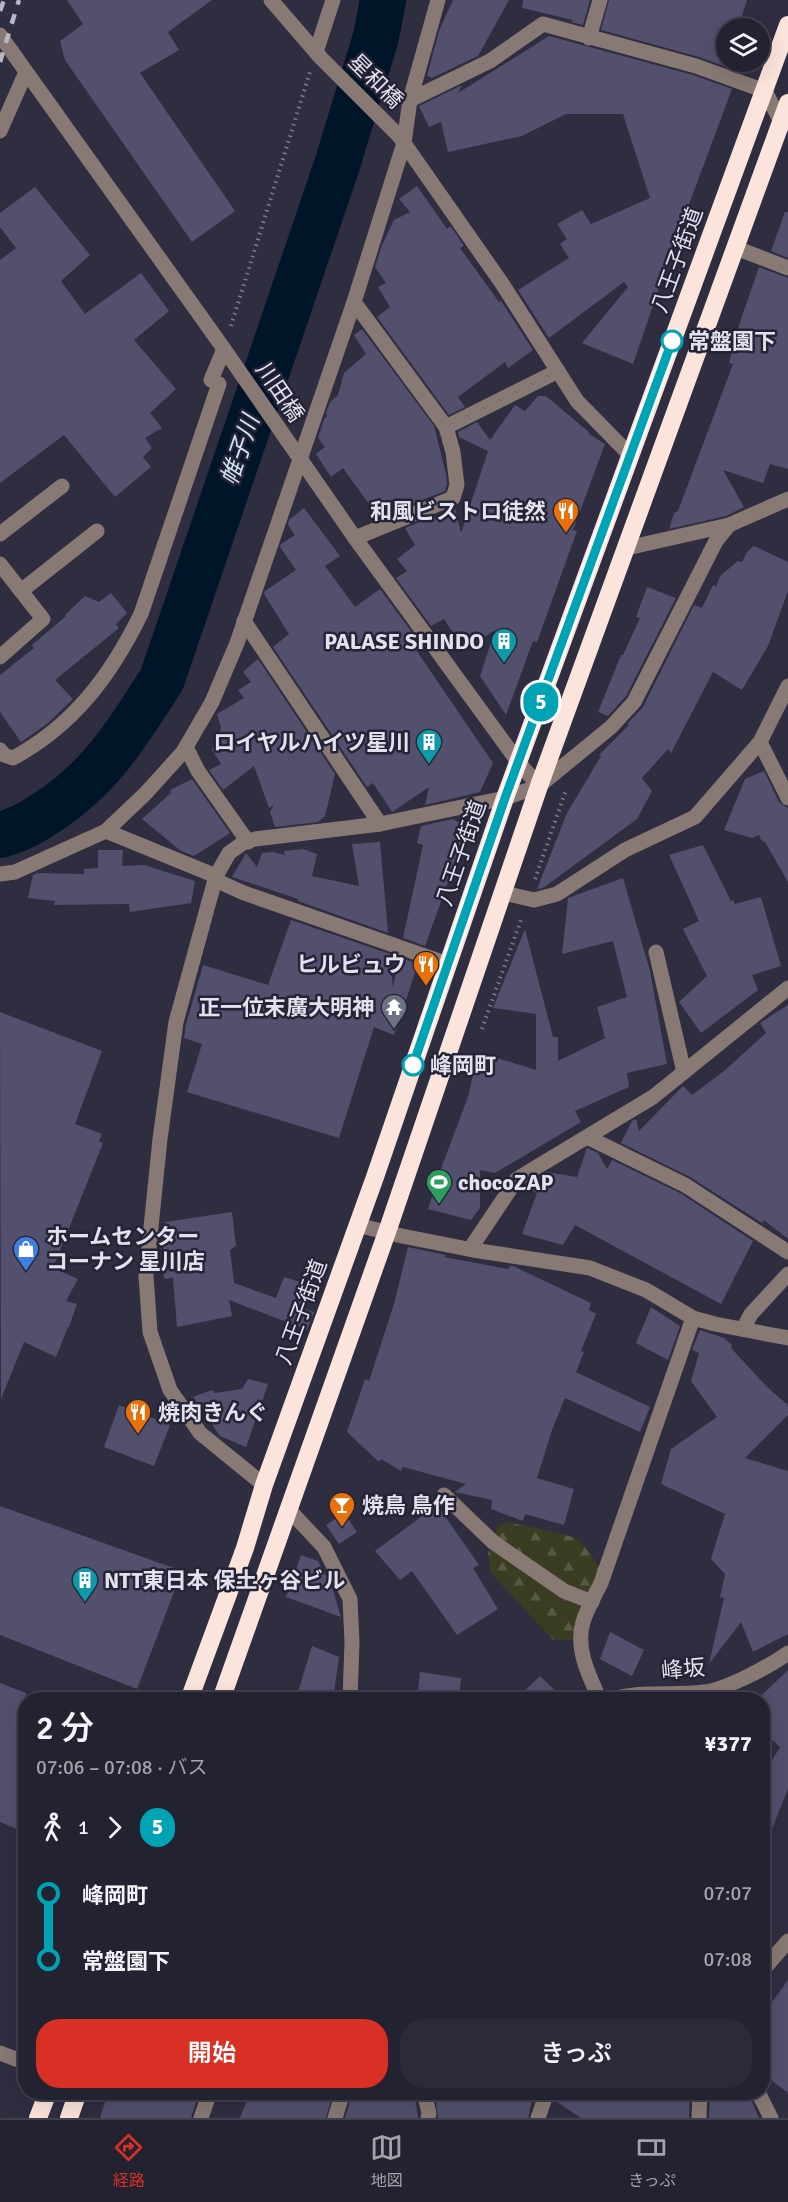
<!DOCTYPE html>
<html lang="ja">
<head>
<meta charset="utf-8">
<style>
  :root { --surface:#232230; --page:#2b2a38; --text:#f1f3f6; --muted:#a3a4ab; --line:#403f4c; --accent:#d93025 }
  body { margin:0; font-family:Signika,"Noto Sans JP",sans-serif; background:var(--page); color:var(--text); height:100vh; display:flex; flex-direction:column; font-size:22px; white-space:nowrap }
  * { box-sizing:border-box; margin:0 }
  p { font-size:20px; color:var(--muted) }
  .icon { flex:none; width:33px; height:33px; fill:none; stroke:currentColor; stroke-width:2; stroke-linecap:round; stroke-linejoin:round }
  .map { position:relative; flex:1; overflow:hidden }
  .details { position:absolute; left:18px; top:1692px; width:752px; height:408px; display:flex; flex-direction:column; background:var(--surface); border-radius:24px; box-shadow:0 6px 24px #0002,0 0 0 2px var(--line) }
  .details>* { flex:none }
  .badge { padding:0 12px; border-radius:20px; font-size:21px; line-height:39px }
  .fabs { position:absolute; left:716px; top:18px; display:grid; gap:12px }
  .fabs a { display:grid; place-items:center; width:54px; height:54px; border-radius:50%; background:var(--surface); box-shadow:0 6px 24px #0002,0 0 0 2px var(--line); font-size:30px }
  .map>.badge { position:absolute; translate:-50% -50%; box-shadow:0 0 0 3px #fff }
  .legs { display:flex; align-items:center; gap:9px; height:66px; padding:0 18px; font-size:20px }
  .legs p { margin-inline-start:auto }
  .head { display:flex; align-items:center; justify-content:space-between; height:102px; padding:0 18px }
  h1 { font-size:33px; font-weight:600; line-height:45px }
  .cta { display:flex; gap:12px; margin-top:auto; padding:12px 18px }
  .cta a { flex:1; height:69px; border-radius:24px; background:var(--accent); color:#fff; font-size:24px; font-weight:600; line-height:69px; text-align:center }
  .cta a+a { background:var(--page); color:var(--text) }
  ul { padding:0 18px; list-style:none }
  li { display:flex; align-items:center; gap:21px; height:66px; font-size:22px }
  li i { display:grid; place-items:center; width:9px; height:100%; margin:0 8px; background:currentColor }
  li i::after { content:''; width:15px; height:15px; margin:-8px; border:4px solid; border-radius:50%; background:var(--surface) }
  li p { margin-inline-start:auto }
  li:first-child i { background:linear-gradient(#0000 50%,currentColor 0) }
  li:last-child i { background:linear-gradient(currentColor 50%,#0000 0) }
  .menu { display:flex; justify-content:space-around; align-items:center; height:84px; border-top:2px solid var(--line); background:var(--surface); font-size:16px; color:var(--muted) }
  .menu a { display:grid; justify-items:center; gap:3px }
  .menu .selected { color:var(--accent) }
  .map>svg:first-child { display:block }
  .forest { fill:url(#forest-firs) }
  .lines { fill:none; stroke-linecap:round; stroke-linejoin:round }
  .river { stroke:#001628; stroke-width:46 }
  .building { fill:#52506d }
  .path { stroke:#7e7c8c; stroke-width:4; stroke-dasharray:1.5 4.5; stroke-linecap:butt }
  .minor { stroke:#897974; stroke-width:15 }
  .highway { stroke:#fbe4dc; stroke-width:18 }
  .rail { stroke:#b8b7c4; stroke-width:4.5; stroke-dasharray:10 10; stroke-linecap:butt }
  .line-1-casing { stroke:#fff; stroke-width:14 }
  .line-1 { stroke:#00a3b4; stroke-width:9 }
  .stop-1-dot { fill:#fff; stroke:#00a3b4; stroke-width:3 }
  .labels { text-anchor:middle; dominant-baseline:central; stroke-width:5; stroke-linejoin:round; paint-order:stroke }
  .street-label { font-size:22px; fill:#e2e1ed; stroke:#252336 }
  .stop-label { font-size:22px; font-weight:bold; fill:#e2e1ed; stroke:#252336; text-anchor:start }
  .poi-label { font-size:22px; font-weight:bold; fill:#e2e1ed; stroke:#252336; text-anchor:end }
  .water-label { font-size:24px; font-style:italic; fill:#d1e5f5; stroke:#252336 }
</style>
</head>
<body>
<div class="map">
<svg width="788" height="2118" viewBox="0 0 788 2118">
  <defs>
    <pattern id="forest-firs" width="22" height="20" patternUnits="userSpaceOnUse" patternTransform="scale(1.5)"><rect width="22" height="20" fill="#3b3d23"/><path d="M5 1l3.5 6h-7zM16 11l3.5 6h-7z" fill="#575943"/></pattern>
  </defs>
  <rect width="100%" height="100%" fill="#2f2d40"/>
  <path class="forest" d="M509,1522C522,1526 571,1534 577,1539C587,1547 593,1559 601,1569L575,1640H553L491,1573L488,1553L498,1525Z"/>
  <g class="lines">
    <path class="river" d="M0,835C21,829 31,823 49,811C102,776 129,731 162,679L337,165L376,37L383,0"/>
  </g>
  <g class="building">
    <path d="M67,0H212L168,32L179,50L140,73L235,211L192,242L65,60L60,41L83,24Z"/>
    <path d="M453,0H509L478,56L432,78L427,76L439,31Z"/>
    <path d="M523,0H590L583,25L571,22L573,20L522,8Z"/>
    <path d="M609,0H747L738,28H726V62H741L738,71L699,57L601,30Z"/>
    <path d="M549,36L693,75L732,89L672,250L633,364L582,343L628,287L624,282L549,338L518,290L569,258L560,244L567,239L557,224L582,210L591,224L650,198L623,114H566L522,136L448,152L441,122L429,127L419,106L462,85L458,93Z"/>
    <path d="M417,186L447,229L450,226L454,231L464,246L460,248L499,302L501,301L533,350L508,368L505,362L458,397L465,407L449,415L377,317L390,307L378,287L386,283L375,267L382,245L394,220L410,212L399,199Z"/>
    <path d="M35,187L90,255L61,281L85,314L141,273L169,311L134,340L176,389L150,413L162,428L145,438L152,448L143,457L151,467L115,497L64,435L0,483V260L16,248L0,227V213Z"/>
    <path d="M785,212H788V258L771,251Z"/>
    <path d="M759,267L788,278V469L770,464L763,483L723,470L744,507L726,516L669,529L674,513L678,511L733,364L729,363L740,322Z"/>
    <path d="M362,329L434,426L446,474L447,484L445,491L394,511L388,502L374,511L343,468L331,477L316,454L325,447L318,438L324,419L327,416L326,413L330,402L338,395L344,373L366,354L354,335Z"/>
    <path d="M538,396H546L589,432V434L605,444L573,530L577,531L537,642L533,641L506,715L480,676L495,630L464,650L444,619L431,626L396,578L407,571L397,559L415,545L405,528L455,508L461,533L488,451L459,437L458,432L477,422L490,440L515,405L525,411Z"/>
    <path d="M304,508L340,556L325,566L355,607L380,589L414,635L408,638L493,763L480,792L425,805L429,787L392,812L373,783L367,787L273,647L289,634L264,594L265,591L296,570L280,547L281,544L295,535L288,525L289,520Z"/>
    <path d="M754,546L788,562V591L768,646L742,690L713,672L671,753L668,749L642,778L652,791L637,819L543,888L537,889L567,813L601,756L599,755L629,725L627,724L643,707L694,605L702,608L713,585L716,587L720,576L738,561L742,562L747,552Z"/>
    <path d="M647,587L676,598L626,696L608,716L598,712L621,655H623L640,618L636,617Z"/>
    <path d="M111,593L127,613L116,624L119,628L55,680L73,699L48,723L21,742L0,712V675L34,648L32,645L66,616L65,615L85,596L99,602Z"/>
    <path d="M258,659L335,774L325,816L318,822L275,827L270,812L274,805L269,808L254,766L223,790L209,770L221,764L212,750L221,728L217,714L244,698L238,690L251,682L243,672Z"/>
    <path d="M764,771L779,802L788,808V882L765,842L761,840L759,835L752,838L724,830L745,779Z"/>
    <path d="M192,779L230,833L194,856L181,851L142,819L171,793L170,790Z"/>
    <path d="M453,819L466,826L451,874L425,946L403,938L423,845L417,843L421,826Z"/>
    <path d="M380,842L388,933L298,901V899L232,877L246,853L257,867L262,853L273,852L285,855L284,851L303,849L317,854L312,876L359,886L352,844Z"/>
    <path d="M703,845L731,901L733,900L735,904L761,897L781,966L752,975L758,990L701,1033L679,1002L707,976L683,929L699,921L669,855Z"/>
    <path d="M98,850H123L122,866L144,865L195,881L191,903L130,912L129,904L54,905L55,901L28,898L33,875L37,873L84,874V869L98,868Z"/>
    <path d="M623,878L650,971L667,1064L627,1073L629,1087L575,1111L581,1122L495,1173L480,1170V1208L471,1220L428,1209L439,1174L468,1097L475,1066L481,1053L536,1070V1014L493,1008L525,929L553,1037H558V1061L605,1038L597,1007L627,997L613,941L562,954L568,898Z"/>
    <path d="M291,920L390,954L393,988L399,957L418,964L394,1035L374,1027L339,1138L187,1092L202,1044L184,1038L186,1024L203,965L268,985Z"/>
    <path d="M788,1005V1239L764,1220L762,1223L690,1177L621,1143L632,1121L636,1119L639,1131L683,1086L692,1095L724,1071L766,1033L760,1023Z"/>
    <path d="M0,1012L102,1051L75,1124L102,1134L99,1141L103,1143L53,1268L78,1279L66,1301L77,1304L69,1327H68L56,1357L24,1342L1,1399Z"/>
    <path d="M587,1148L598,1153L607,1169L612,1160L680,1193L753,1241L721,1304L575,1225L563,1245L522,1234L537,1193L533,1191L535,1179L547,1172L577,1177Z"/>
    <path d="M232,1212L236,1246L230,1250L234,1283L276,1298L284,1277L310,1285L302,1308L314,1312L307,1330L229,1300L232,1316L177,1327L173,1278L164,1279L162,1263L165,1222Z"/>
    <path d="M408,1247L446,1255L444,1257L508,1269L510,1266H513L591,1303L589,1310L596,1314L581,1351L584,1352L576,1372L650,1407L640,1432L565,1398L552,1430L537,1478L574,1489L564,1525L525,1514L523,1521L491,1509L492,1500L455,1492L466,1484L403,1467L401,1471L381,1459L379,1462L347,1432L365,1379L369,1381L394,1304Z"/>
    <path d="M651,1307L680,1326L668,1360L636,1343Z"/>
    <path d="M700,1330L724,1338L732,1345L731,1348L768,1388L788,1405V1415L745,1458L788,1471V1634L753,1652L741,1622L709,1664L724,1598L720,1597L725,1574L711,1559L725,1514L661,1484L671,1449L717,1417L691,1381L699,1353L692,1350Z"/>
    <path d="M248,1379L268,1384L246,1447L220,1436L193,1397L212,1390L215,1393L242,1389Z"/>
    <path d="M119,1405L170,1425L154,1466L104,1447Z"/>
    <path d="M437,1505L479,1565L473,1568L498,1609L457,1635L412,1571L400,1580L375,1551Z"/>
    <path d="M0,1506L182,1571L137,1689L0,1635Z"/>
    <path d="M344,1513L357,1532L339,1544L326,1525Z"/>
    <path d="M301,1555L318,1561L332,1587L341,1617L286,1597Z"/>
    <path d="M610,1632L644,1650L632,1676L600,1659Z"/>
    <path d="M312,1646L339,1657L333,1700H311L297,1695Z"/>
    <path d="M788,1670V1789L763,1851L762,1777L780,1747L762,1731V1695Z"/>
    <path d="M420,1672L461,1678L459,1700H417Z"/>
    <path d="M540,1676L565,1700H515Z"/>
    <path d="M0,1683L26,1693V1833L0,1822Z"/>
    <path d="M788,1980V2093L762,2073V2016Z"/>
    <path d="M108,2092H188L198,2096L191,2118H100Z"/>
    <path d="M250,2092H333L326,2118H240Z"/>
    <path d="M378,2092H414L418,2118H345L352,2094L375,2101Z"/>
    <path d="M453,2092H534L528,2118H438L436,2100L446,2102Z"/>
    <path d="M556,2092H690L689,2118H581L554,2100Z"/>
    <path d="M710,2092H748L759,2118H709Z"/>
  </g>
  <g class="lines">
    <g class="path">
      <path d="M231,326L310,72"/>
      <path d="M535,879L566,790"/>
      <path d="M482,1029L522,917"/>
    </g>
    <g class="minor">
      <path d="M271,0L321,58L399,136L503,285L577,401L630,455"/>
      <path d="M0,35L224,349L355,538L519,763L539,786"/>
      <path d="M589,38L600,0"/>
      <path d="M316,52L333,0"/>
      <path d="M410,100L490,61L543,24L696,66L765,91L781,122L788,124"/>
      <path d="M0,131L26,72"/>
      <path d="M736,248L788,268"/>
      <path d="M446,427L558,371"/>
      <path d="M0,534L62,486"/>
      <path d="M355,538L453,498L457,485L453,452L446,427L354,302L404,143L410,100L438,0"/>
      <path d="M627,548L729,525L788,499"/>
      <path d="M0,564L43,619L0,657"/>
      <path d="M21,591L97,531"/>
      <path d="M244,621L380,824"/>
      <path d="M760,742L788,798"/>
      <path d="M186,747L198,771L248,842"/>
      <path d="M0,750L4,755L13,758C74,725 111,675 141,614L219,384L211,380L224,349"/>
      <path d="M106,831L216,876"/>
      <path d="M0,874L15,872L106,831L145,794L183,752L212,702L237,643L354,302"/>
      <path d="M215,880L244,893L448,964"/>
      <path d="M504,893L534,900L557,894L625,850L695,817L760,742L788,686"/>
      <path d="M656,952L684,1072"/>
      <path d="M587,1137L685,1185L788,1252"/>
      <path d="M357,1225L402,1236L473,1250L590,1268L646,1290L693,1318L715,1324L788,1338"/>
      <path d="M470,1249L517,1179L653,1097L788,988"/>
      <path d="M743,1329L751,1314L788,1274"/>
      <path d="M264,1485L200,1433L170,1390L150,1332L146,1276L160,1139L176,1022L216,876L229,853L243,843L255,839L380,824L505,798L539,786L611,727L634,702L716,541L729,525"/>
      <path d="M444,1495L493,1542L564,1591L592,1602"/>
      <path d="M289,1510L324,1547L350,1599L352,1642L350,1700"/>
      <path d="M600,1700C589,1676 575,1648 583,1622C587,1609 595,1595 601,1583L693,1318"/>
      <path d="M610,1700C640,1690 673,1696 704,1692C725,1690 770,1666 788,1653"/>
      <path d="M762,1971L788,1941"/>
      <path d="M0,2053L26,2063"/>
      <path d="M424,2092L429,2113L428,2118"/>
      <path d="M758,2092L771,2118"/>
      <path d="M201,2118L210,2092"/>
      <path d="M335,2118L343,2092"/>
      <path d="M538,2118L547,2092"/>
      <path d="M699,2118L700,2092"/>
    </g>
    <g class="highway">
      <path d="M189,1700L245,1548L264,1485L375,1177L505,798L788,25"/>
      <path d="M221,1700L387,1232L539,786L788,103"/>
      <path d="M38,2118L48,2092"/>
      <path d="M69,2118L78,2092"/>
    </g>
    <g class="rail">
      <path d="M0,11L4,0"/>
      <path d="M0,62L19,0"/>
    </g>
  </g>
  <g class="lines">
    <g class="line-1-casing">
      <path id="line-1" d="M413,1065L505,798L672,341"/>
    </g>
    <use href="#line-1" class="line-1"/>
  </g>
  <defs>
    <g id="restaurant-pin" transform="scale(1.35)"><path d="M0 17L-7.5 6A9.5 9.5 0 1 1 7.5 6Z" fill="#e8710a" stroke="#252336"/><path d="M-5-6h1v4h1v-4h1v4h1v-4h1v5L-1.5 .5V6h-2V.5L-5-1ZM5-6V6H3V1.5H1.5Q1.5-4 5-6Z" fill="#fff"/></g>
    <g id="building-pin" transform="scale(1.35)"><path d="M0 17L-7.5 6A9.5 9.5 0 1 1 7.5 6Z" fill="#0f9aa8" stroke="#252336"/><path d="M-4-6H4V6H1V3H-1V6H-4ZM-2.5-4.3h1.7v1.8h-1.7ZM.8-4.3h1.7v1.8H.8ZM-2.5-1h1.7V.8h-1.7ZM.8-1h1.7V.8H.8Z" fill="#fff"/></g>
    <g id="temple-pin" transform="scale(1.35)"><path d="M0 17L-7.5 6A9.5 9.5 0 1 1 7.5 6Z" fill="#6b7280" stroke="#252336"/><path d="M0-6L5-2H3V0L6.5 2.5H4V6H1.5V3h-3V6H-4V2.5H-6.5L-3 0V-2H-5Z" fill="#fff"/></g>
    <g id="stadium-pin" transform="scale(1.35)"><path d="M0 17L-7.5 6A9.5 9.5 0 1 1 7.5 6Z" fill="#2e9e5b" stroke="#252336"/><path d="M0-5a6.5 5 0 1 0 0 10a6.5 5 0 1 0 0-10ZM-3.5-1.8h7v3.6h-7Z" fill="#fff"/></g>
    <g id="shop-pin" transform="scale(1.35)"><path d="M0 17L-7.5 6A9.5 9.5 0 1 1 7.5 6Z" fill="#3f7fe0" stroke="#252336"/><path d="M-5-2.5h2.3a2.7 3.5 0 0 1 5.4 0H5L5.5 6h-11ZM-1.5-2.5h3a1.5 2.3 0 0 0-3 0Z" fill="#fff"/></g>
    <g id="bar-pin" transform="scale(1.35)"><path d="M0 17L-7.5 6A9.5 9.5 0 1 1 7.5 6Z" fill="#e8710a" stroke="#252336"/><path d="M-6-5H6L.8 .8V4.5H3.5V6h-7V4.5H-.8V.8Z" fill="#fff"/></g>
  </defs>
  <g fill-rule="evenodd">
    <use href="#restaurant-pin" x="566" y="511"/>
    <use href="#building-pin" x="504" y="641"/>
    <use href="#building-pin" x="429" y="742"/>
    <use href="#restaurant-pin" x="426" y="964"/>
    <use href="#temple-pin" x="394" y="1007"/>
    <use href="#stadium-pin" x="439" y="1182"/>
    <use href="#shop-pin" x="26" y="1249"/>
    <use href="#restaurant-pin" x="138" y="1412"/>
    <use href="#bar-pin" x="342" y="1505"/>
    <use href="#building-pin" x="85" y="1580"/>
  </g>
  <g class="stop-1-dot">
    <circle cx="672" cy="341" r="10"/>
    <circle cx="413" cy="1065" r="10"/>
  </g>
  <g class="labels">
    <g class="street-label">
      <text transform="translate(376 81) rotate(45)">星和橋</text>
      <text transform="translate(677 260) rotate(-70)">八王子街道</text>
      <text transform="translate(280 392) rotate(56)">川田橋</text>
      <text transform="translate(461 853) rotate(-71)">八王子街道</text>
      <text transform="translate(301 1312) rotate(-70)">八王子街道</text>
      <text transform="translate(683 1669) rotate(-5)">峰坂</text>
    </g>
    <g class="stop-label">
      <text x="688" y="341">常盤園下</text>
      <text x="430" y="1065">峰岡町</text>
    </g>
    <g class="poi-label">
      <text x="546" y="511">和風ビストロ徒然</text>
      <text x="484" y="641">PALASE SHINDO</text>
      <text x="410" y="742">ロイヤルハイツ星川</text>
      <text x="406" y="964">ヒルビュウ</text>
      <text x="374" y="1007">正一位末廣大明神</text>
      <text x="458" y="1182" text-anchor="start">chocoZAP</text>
      <text x="46" y="1236" text-anchor="start">ホームセンター<tspan x="46" dy="25">コーナン 星川店</tspan></text>
      <text x="158" y="1412" text-anchor="start">焼肉きんぐ</text>
      <text x="362" y="1505" text-anchor="start">焼鳥 鳥作</text>
      <text x="104" y="1580" text-anchor="start">NTT東日本 保土ヶ谷ビル</text>
    </g>
    <g class="water-label">
      <text transform="translate(240 450) rotate(-71)">帷子川</text>
    </g>
  </g>
</svg>
<div class="fabs">
<a><svg class="icon" aria-label="layers" viewBox="0 0 24 24"><path d="M12 4l9 5-9 5-9-5zM3 14l9 5 9-5"/></svg></a>
</div>
<b class="badge" style="left:541px;top:702px;background:#00a3b4;color:#fff">5</b>
<section class="details">
<div class="head"><div><h1>2 分</h1><p>07:06 – 07:08 · バス</p></div><b>¥377</b></div>
<div class="legs"><svg class="icon" aria-label="walk" viewBox="0 0 24 24"><circle cx="13" cy="4" r="2"/><path d="M13 8l-2 6 4 7M11 14l-3 7M7 12l3-4h3l4 4"/></svg>1<svg class="icon" aria-label="forward" viewBox="0 0 24 24"><path d="M9 5l7 7-7 7"/></svg><b class="badge" style="background:#00a3b4;color:#fff">5</b></div>
<ul>
<li><i style="color:#00a3b4"></i><b>峰岡町</b><p>07:07</p></li>
<li><i style="color:#00a3b4"></i><b>常盤園下</b><p>07:08</p></li>
</ul>
<div class="cta"><a>開始</a><a>きっぷ</a></div>
</section>
</div>
<nav class="menu">
<a class="selected"><svg class="icon" aria-label="directions" viewBox="0 0 24 24"><path d="M12 3l9 9-9 9-9-9zM9 14v-3h6M13 9l2 2-2 2"/></svg>経路</a>
<a><svg class="icon" aria-label="map" viewBox="0 0 24 24"><path d="M3 6l6-2 6 2 6-2v14l-6 2-6-2-6 2zM9 4v14M15 6v14"/></svg>地図</a>
<a><svg class="icon" aria-label="tickets" viewBox="0 0 24 24"><path d="M3 7h18v10H3zM15 7v10"/></svg>きっぷ</a>
</nav>
</body>
</html>
